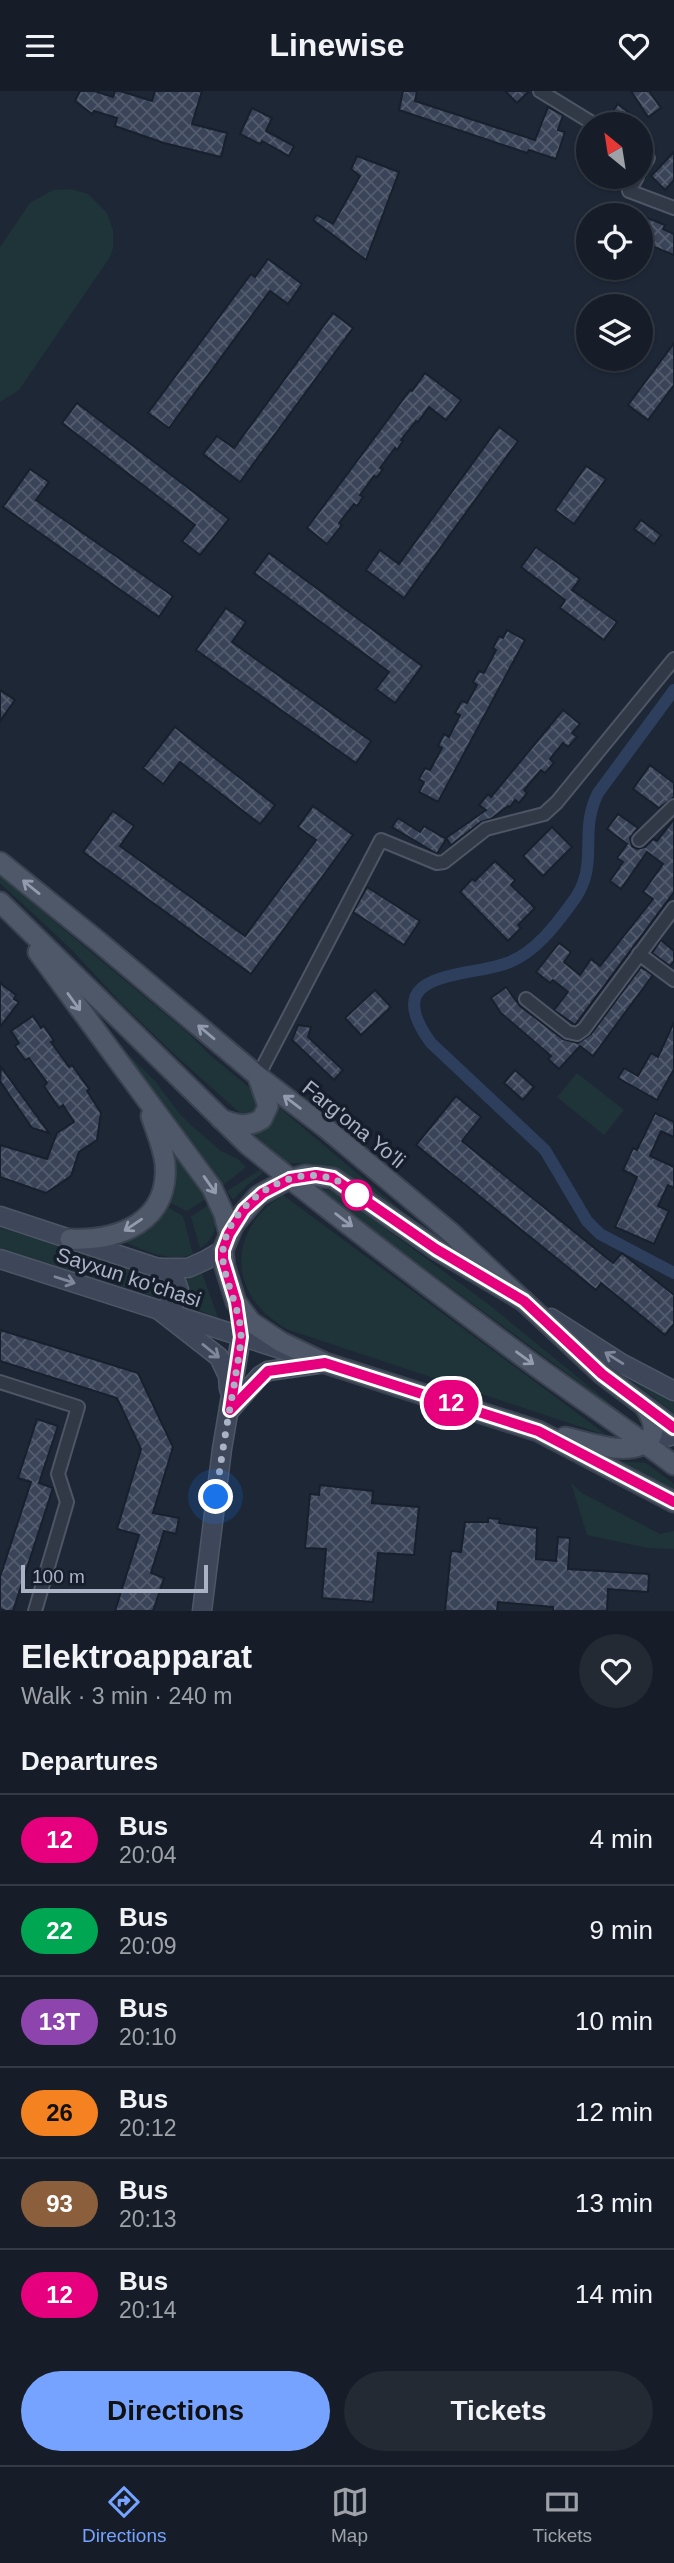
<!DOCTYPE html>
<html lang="en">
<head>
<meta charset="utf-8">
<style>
  :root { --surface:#161d28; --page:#232a34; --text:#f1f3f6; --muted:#9ea2a8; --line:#353b45; --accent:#75a3ff }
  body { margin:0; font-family:Arial,sans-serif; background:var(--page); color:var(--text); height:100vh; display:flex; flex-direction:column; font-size:26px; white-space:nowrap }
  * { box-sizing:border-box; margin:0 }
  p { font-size:23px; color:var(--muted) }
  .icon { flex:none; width:38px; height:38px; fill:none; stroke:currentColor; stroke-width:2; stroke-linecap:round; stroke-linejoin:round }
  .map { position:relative; height:1520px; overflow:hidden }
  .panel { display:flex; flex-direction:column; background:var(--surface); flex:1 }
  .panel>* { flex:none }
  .badge { padding:0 14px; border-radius:23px; font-size:24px; line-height:46px }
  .needle { width:46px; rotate:330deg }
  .controls { position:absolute; left:576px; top:21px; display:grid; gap:14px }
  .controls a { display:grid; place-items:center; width:77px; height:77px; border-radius:50%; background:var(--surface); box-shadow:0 2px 5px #0004,0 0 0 2px var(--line); font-size:35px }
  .scale { position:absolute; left:21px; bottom:18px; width:187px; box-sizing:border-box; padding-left:7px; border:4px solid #aab3c5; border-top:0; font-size:19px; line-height:24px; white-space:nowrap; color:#aab3c5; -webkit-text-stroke:5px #171e2b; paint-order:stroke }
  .you { position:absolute; width:35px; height:35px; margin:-18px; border:5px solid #fff; border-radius:50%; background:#1a73e8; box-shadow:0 0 0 10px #1a73e833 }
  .map>.badge { position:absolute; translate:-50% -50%; box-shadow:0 0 0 4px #fff }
  h2 { padding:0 21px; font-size:26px; line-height:63px }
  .round { display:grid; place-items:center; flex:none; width:74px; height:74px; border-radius:37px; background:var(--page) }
  .overview { display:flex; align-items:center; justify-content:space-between; height:119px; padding:0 21px }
  h1 { font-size:33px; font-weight:700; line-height:52px }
  .action { display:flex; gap:14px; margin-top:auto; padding:14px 21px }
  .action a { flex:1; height:80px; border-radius:42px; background:var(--accent); color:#111; font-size:28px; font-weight:700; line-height:80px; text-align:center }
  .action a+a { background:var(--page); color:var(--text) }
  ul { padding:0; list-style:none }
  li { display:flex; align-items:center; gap:21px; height:91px; padding:0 21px; border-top:2px solid var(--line) }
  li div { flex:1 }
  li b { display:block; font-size:26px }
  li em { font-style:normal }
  li .badge { min-width:77px; font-weight:700; text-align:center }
  header { display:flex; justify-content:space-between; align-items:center; height:91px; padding:0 21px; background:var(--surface); font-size:32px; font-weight:700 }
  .menu { display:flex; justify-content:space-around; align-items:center; height:98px; border-top:2px solid var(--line); background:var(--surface); font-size:19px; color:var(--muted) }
  .menu a { display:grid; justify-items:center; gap:4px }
  .menu .active { color:var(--accent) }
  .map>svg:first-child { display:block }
  .green { fill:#1f3438 }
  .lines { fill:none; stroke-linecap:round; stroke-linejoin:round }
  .canal { stroke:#2d3f5d; stroke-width:12 }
  .building { fill:url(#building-cross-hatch); stroke:#18202d; stroke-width:2 }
  .street-casing { stroke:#4e5665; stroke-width:16 }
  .secondary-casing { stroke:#4e5665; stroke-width:21 }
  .primary-casing { stroke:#3a4250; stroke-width:23 }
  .street { stroke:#313947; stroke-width:12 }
  .secondary { stroke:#3e475a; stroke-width:18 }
  .primary { stroke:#4e5868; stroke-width:19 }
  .oneway { stroke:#939cae }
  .oneway2 { stroke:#7f889a }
  .line-casing { stroke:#fff; stroke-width:16 }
  .line { stroke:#e6007e; stroke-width:10 }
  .walk { stroke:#aab3c5; stroke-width:7; stroke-dasharray:0 12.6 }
  .stop-dot { fill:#fff; stroke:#e6007e; stroke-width:3.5 }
  .labels { text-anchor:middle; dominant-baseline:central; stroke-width:7; stroke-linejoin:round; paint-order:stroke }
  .street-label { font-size:21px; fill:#aab3c5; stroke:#171e2b }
</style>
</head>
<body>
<header><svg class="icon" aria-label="menu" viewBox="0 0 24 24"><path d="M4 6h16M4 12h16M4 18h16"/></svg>Linewise<svg class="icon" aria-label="heart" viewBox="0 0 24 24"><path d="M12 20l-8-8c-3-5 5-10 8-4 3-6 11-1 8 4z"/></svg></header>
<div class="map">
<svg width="674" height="1520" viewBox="0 0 674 1520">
  <defs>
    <pattern id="building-cross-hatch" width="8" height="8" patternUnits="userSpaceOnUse" patternTransform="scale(1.75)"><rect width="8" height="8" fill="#394458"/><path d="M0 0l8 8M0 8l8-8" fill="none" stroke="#535d6e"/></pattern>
  </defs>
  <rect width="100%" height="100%" fill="#1d2736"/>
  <g class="green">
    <path d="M71,98L88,103L107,122L113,139V157L110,166L19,299L0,311V156L30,112L53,99Z"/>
    <path d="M0,785L188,942L210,964L251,998L256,1003L260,1019L246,1025L240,1022L173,962L121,912L70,857L0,792Z"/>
    <path d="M105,940L155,990L179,1022L192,1035L221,1060L238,1068L246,1076L221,1096Z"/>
    <path d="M577,982L624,1019L604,1044L557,1006Z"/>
    <path d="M275,1013L436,1149L340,1081L314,1073L288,1072L251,1041Z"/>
    <path d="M170,1056L206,1108L187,1120L163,1108Z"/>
    <path d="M260,1079L263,1082L247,1094L233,1109L227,1100Z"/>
    <path d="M317,1098L329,1099L341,1105L487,1212L629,1328Z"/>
    <path d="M283,1104L608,1345L289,1239C228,1207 225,1140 283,1104Z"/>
    <path d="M161,1112L183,1125L193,1163C168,1173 143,1158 119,1149Z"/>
    <path d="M211,1112C217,1131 219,1145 200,1157L191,1126Z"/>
    <path d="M0,1137L170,1187L174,1197L166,1208H162L0,1157Z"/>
    <path d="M202,1182L218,1227L185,1214L190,1204L186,1189Z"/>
    <path d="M610,1273L674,1309V1322Z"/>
    <path d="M615,1370L646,1372L674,1393V1400Z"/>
    <path d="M571,1392L582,1402L660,1443L674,1440V1458L647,1457L587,1444Z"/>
  </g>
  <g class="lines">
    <path class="canal" d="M674,599L598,702C577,744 602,774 571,813C555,835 536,860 510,871C468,888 376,877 431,952L545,1059L587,1130L600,1143L674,1182"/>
  </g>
  <g class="building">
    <path d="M80,0H94L113,6L115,0H120L152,10L155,0H202L192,33L227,42L221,66L164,52L115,35L117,27L94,20L92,23L75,10Z"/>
    <path d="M403,0H417L415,10L535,49L548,16L563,24L558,39L565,41L556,68L529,59L527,62L399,19Z"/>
    <path d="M505,0H529L517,12Z"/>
    <path d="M631,0H649L661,17L648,26Z"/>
    <path d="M618,13L637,28L633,33H612L606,29Z"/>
    <path d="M252,17L272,27L266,40L294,55L289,65L262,50L260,53L240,43Z"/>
    <path d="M674,61V89L665,99L651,85Z"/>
    <path d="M357,65L399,81L366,169L313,129L317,124L333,133L360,85L351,78Z"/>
    <path d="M640,124L665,134L663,138L674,143V164L640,150Z"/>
    <path d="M268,168L302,193L288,213L270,200L169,337L148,322L251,183L255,186Z"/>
    <path d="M333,222L353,237L240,391L203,363L217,345L234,357Z"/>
    <path d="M674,252V294L648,329L628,314Z"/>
    <path d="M425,282L461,309L446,329L429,316L418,331L416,330L401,349L403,350L397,359L395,357L380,377L383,378L377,386L374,385L360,404L363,406L357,415L354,413L339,432L342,434L327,453L307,437L410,299L412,300Z"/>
    <path d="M77,312L229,428L200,464L182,450L195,434L62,332Z"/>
    <path d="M499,336L518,350L404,507L366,479L380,459L399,473Z"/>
    <path d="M586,375L606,388L574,433L555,419Z"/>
    <path d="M30,378L49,391L36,409L173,505L159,526L3,416Z"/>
    <path d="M641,429L661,444L654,453L634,438Z"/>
    <path d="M536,456L580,488L572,499L617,531L604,549L560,517L565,509L521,476Z"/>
    <path d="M269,462L422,575L395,612L376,598L389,581L254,482Z"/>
    <path d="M226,517L246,531L232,551L371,650L356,672L196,559Z"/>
    <path d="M507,539L525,549L438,711L419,701L424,691L419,688L425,677L430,679L442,657L438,655L444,643L449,646L460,624L455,622L462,610L467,612L477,594L473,591L479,580L484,582L496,559L493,557L499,545L503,547Z"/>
    <path d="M0,599L15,609L0,630Z"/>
    <path d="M563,619L580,633L572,642L577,646L568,656L563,652L550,668L554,672L545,682L541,679L524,699L527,702L519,712L515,709L510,716L508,715L491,728L481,731L451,754L446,747L486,719L479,714L488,703L491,706Z"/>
    <path d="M175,636L275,714L260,733L180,671L163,693L143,677Z"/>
    <path d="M650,674L674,692V706L659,717L633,698Z"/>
    <path d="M313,715L353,744L251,883L83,761L113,720L134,735L120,755L245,845L316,749L298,736Z"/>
    <path d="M618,723L638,737L630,747L632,755L637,758L645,756L653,748L657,750L674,728V801L575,934L554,919L568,901L553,889L550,892L536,881L559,852L571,861L564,871L580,884L591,868L600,875L653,808L643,801L663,773L647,761L621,798L610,790L623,771L617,767L627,753L607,738Z"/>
    <path d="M398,727L420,741L424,735L446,748L437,763L392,736Z"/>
    <path d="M552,736L572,756L543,785L523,765Z"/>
    <path d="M495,770L515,789L511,794L535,817L518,834L521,837L508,850L460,801L472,788L475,790Z"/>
    <path d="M367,796L420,830L404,854L353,821Z"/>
    <path d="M661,849L674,860V870L670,875L652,862Z"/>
    <path d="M641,876L653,884L593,965L580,955L559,978L548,968L551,965L501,922L491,907L506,896L520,915L563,948L578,952L591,943Z"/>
    <path d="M0,892L16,904L14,908L19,911L0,936Z"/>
    <path d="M375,899L391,916L361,944L345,927Z"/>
    <path d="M33,925L41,937L44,935L54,950L51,951L69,976L72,974L89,998L87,1000L101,1022L97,1049L79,1061L71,1085L46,1102L0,1086V1054L47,1068L57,1042L74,1031L63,1014L59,1017L44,995L47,992L29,967L25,969L15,955L19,952L11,940Z"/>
    <path d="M674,931V978L657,1009L618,987L624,977L638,985L651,962L658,966Z"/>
    <path d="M298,934L311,936L308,946L343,979L334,989L292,949Z"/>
    <path d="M1,976L49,1042L32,1037L0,990Z"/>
    <path d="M515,979L534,996L523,1009L504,992Z"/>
    <path d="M456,1005L481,1026L462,1050L613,1172L622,1162L674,1204V1233L665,1244L601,1192L596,1199L416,1054Z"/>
    <path d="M655,1022L674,1031V1046L661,1040L650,1065L674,1076V1097L668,1094L658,1115L669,1120L654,1153L615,1136L637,1086L623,1079L633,1057L637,1059Z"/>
    <path d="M0,1239L138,1282L173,1356L153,1422L179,1427L176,1443L164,1440L151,1482L164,1487L153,1520H115L139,1444L117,1438L141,1358L117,1307L0,1270Z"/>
    <path d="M37,1328L58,1335L39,1392L53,1397L13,1520H6L0,1518V1486L31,1391L18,1387Z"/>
    <path d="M320,1394L373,1400L372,1412L419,1416L414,1464L378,1462L373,1511L322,1507L326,1458L305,1457L310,1403L319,1404Z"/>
    <path d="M488,1427L500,1428L499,1432L537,1437L536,1468L556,1470L558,1446L570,1447L568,1478L649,1483L648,1501L608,1498L607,1520H553V1516L498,1511L497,1520H445L451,1460L461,1461L465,1431H488Z"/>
  </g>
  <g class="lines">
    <g class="street-casing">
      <g id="street">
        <path d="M540,0L594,33"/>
        <path d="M640,62L648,67L640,80"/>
        <path d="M637,86L629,100L674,117"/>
        <path d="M639,749L674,715"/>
        <path d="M639,863L674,889"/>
        <path d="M526,908L568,941L577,943L584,938L674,817"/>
        <path d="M258,985L381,749L437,772L444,771L486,738L544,723L557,711L674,568"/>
        <path d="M0,1291L78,1316L58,1383L67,1411L35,1520"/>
      </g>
    </g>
    <g class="secondary-casing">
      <g id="secondary">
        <path d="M0,1125L158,1177H188L206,1169L223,1159"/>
        <path d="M0,1168L290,1261"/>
        <path d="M160,1177L174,1185L179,1199L174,1212L160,1220L219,1266L228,1285L229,1298"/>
        <path d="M551,1227L621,1272L674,1300"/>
        <path d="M230,1319L260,1285L268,1280L325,1272"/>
        <path d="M645,1352L674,1344"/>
        <path d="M202,1520L222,1358L241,1246L240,1236"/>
      </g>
    </g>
    <g class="primary-casing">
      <g id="primary">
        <path d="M0,771L99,851L258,985L327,1038L449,1140L602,1283L674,1337"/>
        <path d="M0,811L247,1053C337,1126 429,1196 522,1265C572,1302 624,1336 674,1374"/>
        <path d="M38,861L212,1097L224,1123L229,1143"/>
        <path d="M221,1028C236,1034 248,1037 262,1028L268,1015L258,986"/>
        <path d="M70,1148C119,1150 170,1131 165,1072C163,1056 156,1040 151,1025"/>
        <path d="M524,1210L436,1158L333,1087L305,1084L283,1091L258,1105L234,1133L223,1159L225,1176L236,1211L251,1231L281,1251L325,1272L538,1340L674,1411"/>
        <path d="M565,1346C581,1350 598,1355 614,1357C645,1360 665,1346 645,1316"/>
      </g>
    </g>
    <use href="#street" class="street"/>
    <use href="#secondary" class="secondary"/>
    <use href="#primary" class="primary"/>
  </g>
  <defs><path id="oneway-shaft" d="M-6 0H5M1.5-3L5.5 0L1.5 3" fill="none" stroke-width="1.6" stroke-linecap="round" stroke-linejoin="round" transform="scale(1.75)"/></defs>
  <g class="oneway">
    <use href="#oneway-shaft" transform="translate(31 796) rotate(-141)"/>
    <use href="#oneway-shaft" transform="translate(74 911) rotate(54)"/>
    <use href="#oneway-shaft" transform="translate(206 941) rotate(-140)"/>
    <use href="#oneway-shaft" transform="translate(292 1011) rotate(-143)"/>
    <use href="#oneway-shaft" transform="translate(210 1094) rotate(55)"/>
    <use href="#oneway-shaft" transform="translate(344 1129) rotate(37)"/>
    <use href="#oneway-shaft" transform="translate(133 1134) rotate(146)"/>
    <use href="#oneway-shaft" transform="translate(525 1267) rotate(36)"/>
  </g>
  <g class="oneway2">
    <use href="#oneway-shaft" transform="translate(65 1189) rotate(18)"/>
    <use href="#oneway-shaft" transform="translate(211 1260) rotate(39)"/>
    <use href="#oneway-shaft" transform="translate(614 1267) rotate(-148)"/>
  </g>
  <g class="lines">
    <g class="line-casing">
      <path id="line" d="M674,1337L602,1283L524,1210L436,1158L333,1087L316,1084L290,1088L263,1102L244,1119L229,1143L223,1159V1168L236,1211L241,1246L230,1319L268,1280L325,1272L538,1340L674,1411"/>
    </g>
    <use href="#line" class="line"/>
    <path class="walk" d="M216,1406C221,1368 227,1332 234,1295C236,1279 240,1263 241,1247C242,1218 220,1184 223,1159C228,1115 284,1076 326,1086C340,1088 352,1100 363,1108L357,1104"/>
  </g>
  <circle class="stop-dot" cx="357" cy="1104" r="14"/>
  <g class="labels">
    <g class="street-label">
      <text transform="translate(354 1033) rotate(39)">Farg'ona Yo'li</text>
      <text transform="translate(129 1186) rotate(18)">Sayxun ko'chasi</text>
    </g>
  </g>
</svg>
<div class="controls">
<a><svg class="needle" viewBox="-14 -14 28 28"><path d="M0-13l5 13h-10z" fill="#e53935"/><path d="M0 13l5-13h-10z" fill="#9ea2a8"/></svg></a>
<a><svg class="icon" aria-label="locate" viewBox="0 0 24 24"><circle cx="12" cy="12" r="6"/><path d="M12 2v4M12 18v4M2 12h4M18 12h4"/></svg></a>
<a><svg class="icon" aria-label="layers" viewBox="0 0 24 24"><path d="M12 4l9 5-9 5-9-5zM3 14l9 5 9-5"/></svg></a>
</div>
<div class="scale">100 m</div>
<div class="you" style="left:216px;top:1406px"></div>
<b class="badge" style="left:451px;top:1312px;background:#e6007e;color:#fff">12</b>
</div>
<section class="panel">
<div class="overview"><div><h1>Elektroapparat</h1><p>Walk · 3 min · 240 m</p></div><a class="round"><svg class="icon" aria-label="heart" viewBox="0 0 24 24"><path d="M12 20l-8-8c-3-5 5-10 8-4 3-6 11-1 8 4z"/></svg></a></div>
<h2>Departures</h2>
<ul>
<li><span class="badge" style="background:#e6007e;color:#fff">12</span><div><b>Bus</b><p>20:04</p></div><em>4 min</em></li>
<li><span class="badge" style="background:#00a651;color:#fff">22</span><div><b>Bus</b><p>20:09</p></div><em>9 min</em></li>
<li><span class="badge" style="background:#8e44ad;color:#fff">13Т</span><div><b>Bus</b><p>20:10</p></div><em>10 min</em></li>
<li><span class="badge" style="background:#f58220;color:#111">26</span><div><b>Bus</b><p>20:12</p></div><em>12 min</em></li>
<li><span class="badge" style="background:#8b5e3c;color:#fff">93</span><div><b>Bus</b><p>20:13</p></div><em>13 min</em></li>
<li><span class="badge" style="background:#e6007e;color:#fff">12</span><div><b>Bus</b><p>20:14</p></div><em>14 min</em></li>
</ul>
<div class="action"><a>Directions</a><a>Tickets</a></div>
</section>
<nav class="menu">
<a class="active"><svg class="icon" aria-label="directions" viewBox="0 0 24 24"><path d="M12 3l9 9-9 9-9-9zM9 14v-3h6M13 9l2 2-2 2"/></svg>Directions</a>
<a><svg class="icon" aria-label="map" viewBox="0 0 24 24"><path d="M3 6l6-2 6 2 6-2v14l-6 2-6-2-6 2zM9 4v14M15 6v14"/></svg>Map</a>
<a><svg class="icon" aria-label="tickets" viewBox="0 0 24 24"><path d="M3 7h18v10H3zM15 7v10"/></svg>Tickets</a>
</nav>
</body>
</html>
